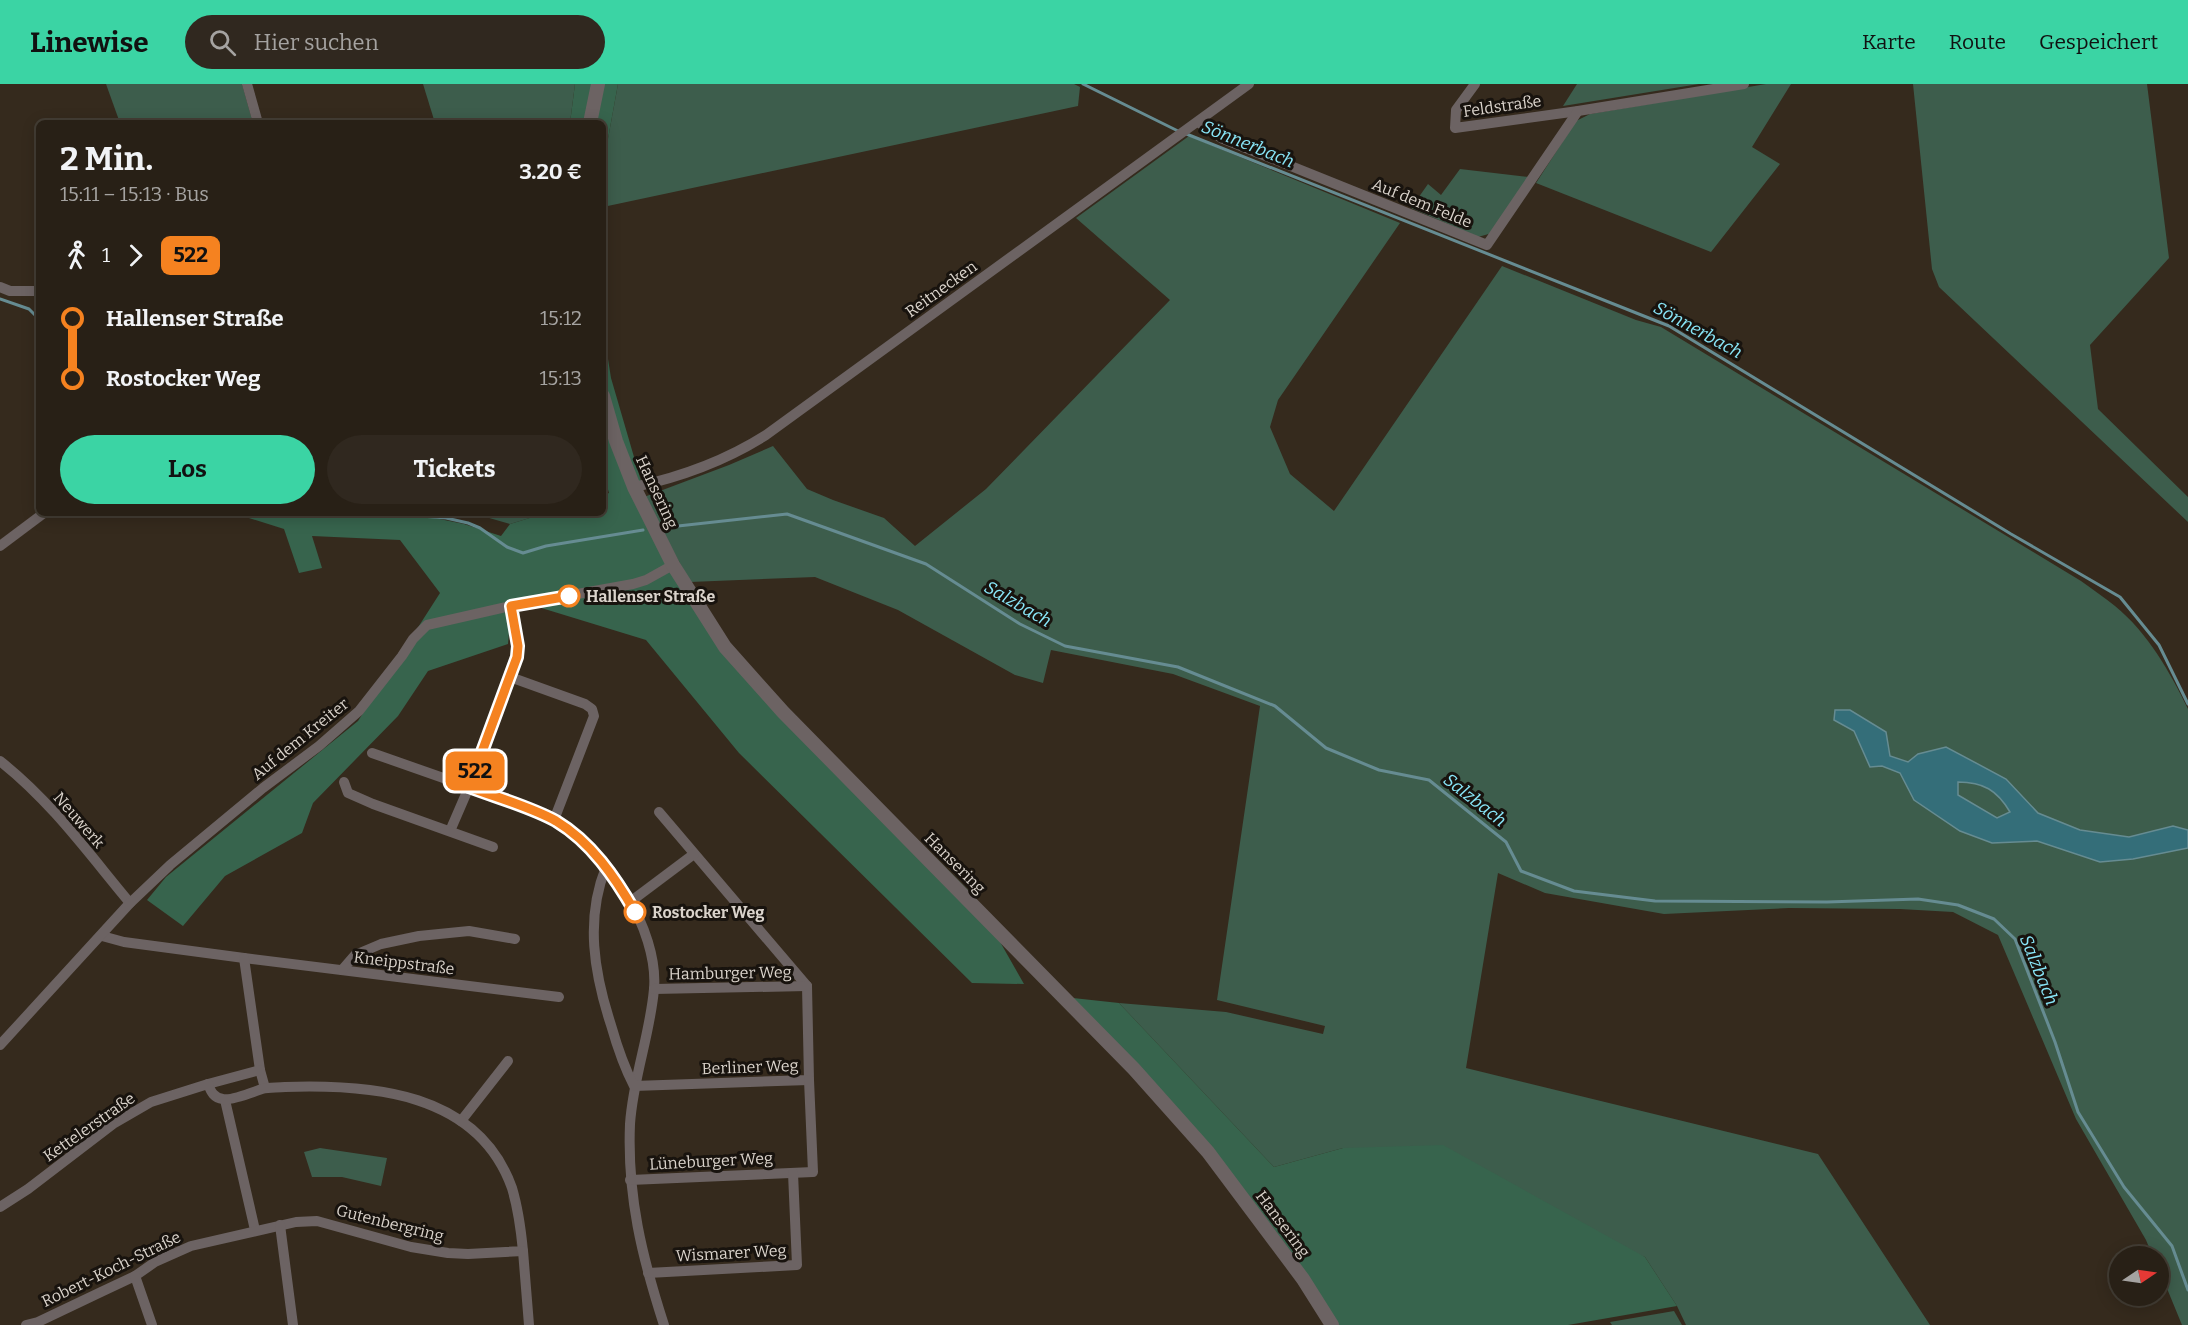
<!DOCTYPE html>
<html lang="de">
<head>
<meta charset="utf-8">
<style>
  :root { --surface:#282016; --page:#30281f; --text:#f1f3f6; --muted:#a5a3a1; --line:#443e35; --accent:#3bd4a4 }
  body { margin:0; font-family:Bitter,serif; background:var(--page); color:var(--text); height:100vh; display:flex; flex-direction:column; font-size:22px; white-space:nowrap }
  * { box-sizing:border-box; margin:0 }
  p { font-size:20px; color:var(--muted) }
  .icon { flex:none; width:33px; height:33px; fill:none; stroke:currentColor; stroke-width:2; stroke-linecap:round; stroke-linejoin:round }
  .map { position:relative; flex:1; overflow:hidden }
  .drawer { position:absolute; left:36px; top:36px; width:570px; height:396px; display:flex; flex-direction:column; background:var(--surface); border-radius:9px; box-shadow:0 3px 15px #0003,0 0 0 2px var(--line) }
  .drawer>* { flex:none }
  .badge { padding:0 12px; border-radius:9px; font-size:21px; line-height:39px }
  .needle { width:39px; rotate:77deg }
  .controls { position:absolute; left:2109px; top:1162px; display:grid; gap:12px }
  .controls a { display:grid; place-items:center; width:60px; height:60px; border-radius:50%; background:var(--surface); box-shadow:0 3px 15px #0003,0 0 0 2px var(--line); font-size:30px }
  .map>.badge { position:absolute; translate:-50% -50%; box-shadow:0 0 0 3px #fff }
  .legs { display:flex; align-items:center; gap:9px; height:66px; padding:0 24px; font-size:20px }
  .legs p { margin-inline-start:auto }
  .summary { display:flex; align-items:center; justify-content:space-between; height:102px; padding:0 24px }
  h1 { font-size:33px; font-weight:700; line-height:45px }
  .cta { display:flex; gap:12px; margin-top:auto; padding:12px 24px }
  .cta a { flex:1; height:69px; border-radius:36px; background:var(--accent); color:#111; font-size:24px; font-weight:700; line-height:69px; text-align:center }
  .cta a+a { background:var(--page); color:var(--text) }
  ul { padding:0 24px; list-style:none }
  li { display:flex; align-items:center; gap:21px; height:60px; font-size:22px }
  li i { display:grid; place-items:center; width:9px; height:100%; margin:0 8px; background:currentColor }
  li i::after { content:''; width:15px; height:15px; margin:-8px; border:4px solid; border-radius:50%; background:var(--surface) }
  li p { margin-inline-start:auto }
  li:first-child i { background:linear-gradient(#0000 50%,currentColor 0) }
  li:last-child i { background:linear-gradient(currentColor 50%,#0000 0) }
  header { display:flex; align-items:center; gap:36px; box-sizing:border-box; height:84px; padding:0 30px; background:var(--accent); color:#111 }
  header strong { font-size:28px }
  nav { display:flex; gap:33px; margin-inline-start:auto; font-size:21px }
  .search { width:420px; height:54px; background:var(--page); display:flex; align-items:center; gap:15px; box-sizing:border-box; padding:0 21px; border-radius:33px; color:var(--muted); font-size:22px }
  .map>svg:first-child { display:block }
  .green { fill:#3d5d4c }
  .forest { fill:#37644d }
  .water { fill:#346e79; stroke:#668c92; stroke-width:1.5; fill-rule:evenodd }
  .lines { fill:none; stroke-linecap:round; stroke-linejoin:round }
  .stream { stroke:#668c92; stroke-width:3 }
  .minor { stroke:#6c6363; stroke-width:10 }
  .tertiary { stroke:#6c6363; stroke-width:14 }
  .line-1-casing { stroke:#fff; stroke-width:14 }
  .line-1 { stroke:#f58220; stroke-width:9 }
  .stop-1-dot { fill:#fff; stroke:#f58220; stroke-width:3 }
  .labels { text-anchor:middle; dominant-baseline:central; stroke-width:6; stroke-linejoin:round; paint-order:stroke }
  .street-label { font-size:16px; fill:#dad3cb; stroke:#18130e }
  .stop-label { font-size:16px; font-weight:bold; fill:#dad3cb; stroke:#18130e; text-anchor:start }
  .water-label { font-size:18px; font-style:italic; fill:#89e6f8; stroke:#18130e }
</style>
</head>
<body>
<header>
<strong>Linewise</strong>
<div class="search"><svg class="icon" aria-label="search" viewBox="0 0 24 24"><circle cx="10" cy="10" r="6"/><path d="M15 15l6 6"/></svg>Hier suchen</div>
<nav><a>Karte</a><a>Route</a><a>Gespeichert</a></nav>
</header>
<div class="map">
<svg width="2188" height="1241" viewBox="0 0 2188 1241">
  <rect width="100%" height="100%" fill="#352a1d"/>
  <g class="green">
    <path d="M106,0H242L253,39H120Z"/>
    <path d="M423,0H575L570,39H435Z"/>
    <path d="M618,0H1074L1080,3L1078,22L603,123V82Z"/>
    <path d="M1577,0H1699L1563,22Z"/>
    <path d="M1766,0H1791L1752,63L1780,80L1711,168L1536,99L1576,37L1590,30Z"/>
    <path d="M1913,0H2147L2169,174L2090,261L2098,325L2188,413V438L1939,203L1932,185Z"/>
    <path d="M1189,52L1400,139L1278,316L1270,343L1290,390L1334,427L1502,182L1636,236L1661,243L2081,497C2092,505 2104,513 2115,522C2148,549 2170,588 2188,625V1241H2182L2159,1185L2158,1173H2153L2146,1156L2076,1035L1998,851L1953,828L1900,825L1789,824L1664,830L1545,809L1498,789L1466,984L1818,1070L1930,1241H1686L1677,1222L1645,1173L1343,1064L1274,1083L1119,919L1226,928L1323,950L1325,942L1217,916L1260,622L1173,590L1051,566L1043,599L1015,591L898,526L815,493L690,498L644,413L729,381L773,362L807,405L833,416L884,434L915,462L986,405L1170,216L1076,134Z"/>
    <path d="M1460,85L1529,93L1492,149L1478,153L1411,124L1428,100L1441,111Z"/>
    <path d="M472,429H546L510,440Z"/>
    <path d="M320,1064L387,1074L381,1102L342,1093H312L304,1068Z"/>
    <path d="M1674,1227L1682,1241H1612L1610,1238Z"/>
  </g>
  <g class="forest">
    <path d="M575,0H618L603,82V39H570Z"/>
    <path d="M603,243L611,294L641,397L644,413L690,498L729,559L808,646L974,812L1024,900L972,899L739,669L646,556L512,515L508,560L428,587L398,632L313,719L302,749L225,792L183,842L147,816L166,793L358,637L440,509L400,456L312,452L322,484L299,489L284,445L233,429H410L464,440L501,452L510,440L546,429H603V411L609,409L603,388Z"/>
    <path d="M1073,914L1119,919L1274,1083L1343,1064L1443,1061L1645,1173L1677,1222L1568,1241H1337L1292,1169L1211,1063Z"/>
  </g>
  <path class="water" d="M1835,626H1850L1886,648L1890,672L1908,678L1918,670L1946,663L2006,695L2038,729L2080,746L2129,753L2173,742L2188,746V764L2133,775L2100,778L2037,757L1992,759L1960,747L1914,716L1900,689L1882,682L1870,683L1854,647L1834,636ZM1958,698C1983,698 1997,706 2010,728L1997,734L1958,711Z"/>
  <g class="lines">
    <g class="stream">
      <path d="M1083,0L1178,47"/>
      <path d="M1184,49L1669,242L2011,450L2120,513L2159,561L2188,620"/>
      <path d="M0,215L29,225L39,235"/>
      <path d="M384,429L446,434L468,439L480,444L507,463L523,469L546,462L643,446"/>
      <path d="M660,444L787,430L926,480L1020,540L1065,562L1178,583L1275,622L1326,664L1379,686L1429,696L1506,758L1521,787L1574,807L1655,817L1827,818L1918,815L1958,821L1994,835L2015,855L2055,958L2078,1028L2124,1103L2172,1162L2188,1206"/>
    </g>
    <g class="minor">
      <path d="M247,0L258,39"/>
      <path d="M1475,0L1456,26L1455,44L1578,27L1744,0"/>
      <path d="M1198,38L1221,54L1487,161L1578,27"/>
      <path d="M0,203L10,207H39"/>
      <path d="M634,403C681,393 725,377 766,351L1249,0"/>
      <path d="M0,462L44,429"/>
      <path d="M511,522L518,562L517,573L469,703C497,713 527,722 554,736C606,763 659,846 654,905C650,951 633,994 630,1040C627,1112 642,1173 664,1241"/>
      <path d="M510,593L585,620L592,625L594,632L554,736"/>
      <path d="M372,669L469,703L450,747"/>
      <path d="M0,677C51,717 89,770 130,819"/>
      <path d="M344,698L348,709L373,720L493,763"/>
      <path d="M659,728L807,902"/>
      <path d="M606,783C585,835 594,889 611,941C617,962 624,983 634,1002L809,996L807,902"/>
      <path d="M630,818L694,770"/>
      <path d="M102,852L124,858L244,874L559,913"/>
      <path d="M244,874L260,986L265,1004"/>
      <path d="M342,886L355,871L381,860L419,852L469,847L515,855"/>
      <path d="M654,905L807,902"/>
      <path d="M0,961L130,819L170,781L263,704L319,662L359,627L402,572L413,555L427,541L511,522L633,500L646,496L673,481"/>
      <path d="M208,1000L260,986"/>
      <path d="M225,1016L255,1146"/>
      <path d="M461,1037L508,977"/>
      <path d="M630,1096L813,1088L809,996"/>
      <path d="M0,1123L28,1105L113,1040L151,1018L208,1000C211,1008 214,1014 223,1015C231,1017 253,1008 262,1005C269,1003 277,1004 285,1003C371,1000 478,1008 512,1104C518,1124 521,1146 523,1167L468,1170L448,1169L411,1163L317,1137L296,1138L191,1162L155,1178L135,1192L101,1208L38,1238L26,1241"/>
      <path d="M280,1141L293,1241"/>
      <path d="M523,1167L529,1241"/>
      <path d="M648,1189L797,1181L793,1089"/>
      <path d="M135,1192L152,1241"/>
    </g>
    <g class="tertiary">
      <path d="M590,39L598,0"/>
      <path d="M603,312L616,357L634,403L673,481L725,563L783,628L1134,985L1208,1068L1303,1195L1332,1241"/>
    </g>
  </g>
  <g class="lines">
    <g class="line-1-casing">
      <path id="line-1" d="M569,512L511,522L518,562L517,573L469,703C495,713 531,723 556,737C591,758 615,793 635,828"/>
    </g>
    <use href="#line-1" class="line-1"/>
  </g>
  <g class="stop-1-dot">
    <circle cx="569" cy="512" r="10"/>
    <circle cx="635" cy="828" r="10"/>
  </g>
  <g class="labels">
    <g class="street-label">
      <text transform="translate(1502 22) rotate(-8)">Feldstraße</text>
      <text transform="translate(1422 119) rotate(22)">Auf dem Felde</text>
      <text transform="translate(941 205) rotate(-36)">Reitnecken</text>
      <text transform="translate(657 408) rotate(65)">Hansering</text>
      <text transform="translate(300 655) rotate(-39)">Auf dem Kreiter</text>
      <text transform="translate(79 736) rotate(49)">Neuwerk</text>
      <text transform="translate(955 779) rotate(45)">Hansering</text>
      <text transform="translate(404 879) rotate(7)">Kneippstraße</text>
      <text transform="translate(730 889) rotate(-1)">Hamburger Weg</text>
      <text transform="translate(750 983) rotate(-2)">Berliner Weg</text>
      <text transform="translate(89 1043) rotate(-35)">Kettelerstraße</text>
      <text transform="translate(711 1077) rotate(-3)">Lüneburger Weg</text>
      <text transform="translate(390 1139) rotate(14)">Gutenbergring</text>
      <text transform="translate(1283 1140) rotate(53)">Hansering</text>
      <text transform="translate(731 1169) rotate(-3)">Wismarer Weg</text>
      <text transform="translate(111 1185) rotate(-26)">Robert-Koch-Straße</text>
    </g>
    <g class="stop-label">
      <text x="586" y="512">Hallenser Straße</text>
      <text x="652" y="828">Rostocker Weg</text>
    </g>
    <g class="water-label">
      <text transform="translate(1248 60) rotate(22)">Sönnerbach</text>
      <text transform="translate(1698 246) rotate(29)">Sönnerbach</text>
      <text transform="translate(1018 520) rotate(30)">Salzbach</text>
      <text transform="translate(1475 716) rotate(38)">Salzbach</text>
      <text transform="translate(2039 886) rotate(68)">Salzbach</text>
    </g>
  </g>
</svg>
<div class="controls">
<a><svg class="needle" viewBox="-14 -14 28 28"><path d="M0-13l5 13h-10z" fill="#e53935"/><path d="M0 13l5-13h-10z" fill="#a5a3a1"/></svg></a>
</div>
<b class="badge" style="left:475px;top:687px;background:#f58220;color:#111">522</b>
<section class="drawer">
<div class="summary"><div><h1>2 Min.</h1><p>15:11 – 15:13 · Bus</p></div><b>3.20 €</b></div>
<div class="legs"><svg class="icon" aria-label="walk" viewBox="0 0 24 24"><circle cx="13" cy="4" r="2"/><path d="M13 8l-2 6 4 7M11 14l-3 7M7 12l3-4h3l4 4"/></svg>1<svg class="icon" aria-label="forward" viewBox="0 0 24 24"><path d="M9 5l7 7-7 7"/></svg><b class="badge" style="background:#f58220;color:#111">522</b></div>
<ul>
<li><i style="color:#f58220"></i><b>Hallenser Straße</b><p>15:12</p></li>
<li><i style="color:#f58220"></i><b>Rostocker Weg</b><p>15:13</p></li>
</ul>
<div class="cta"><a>Los</a><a>Tickets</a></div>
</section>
</div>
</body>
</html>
